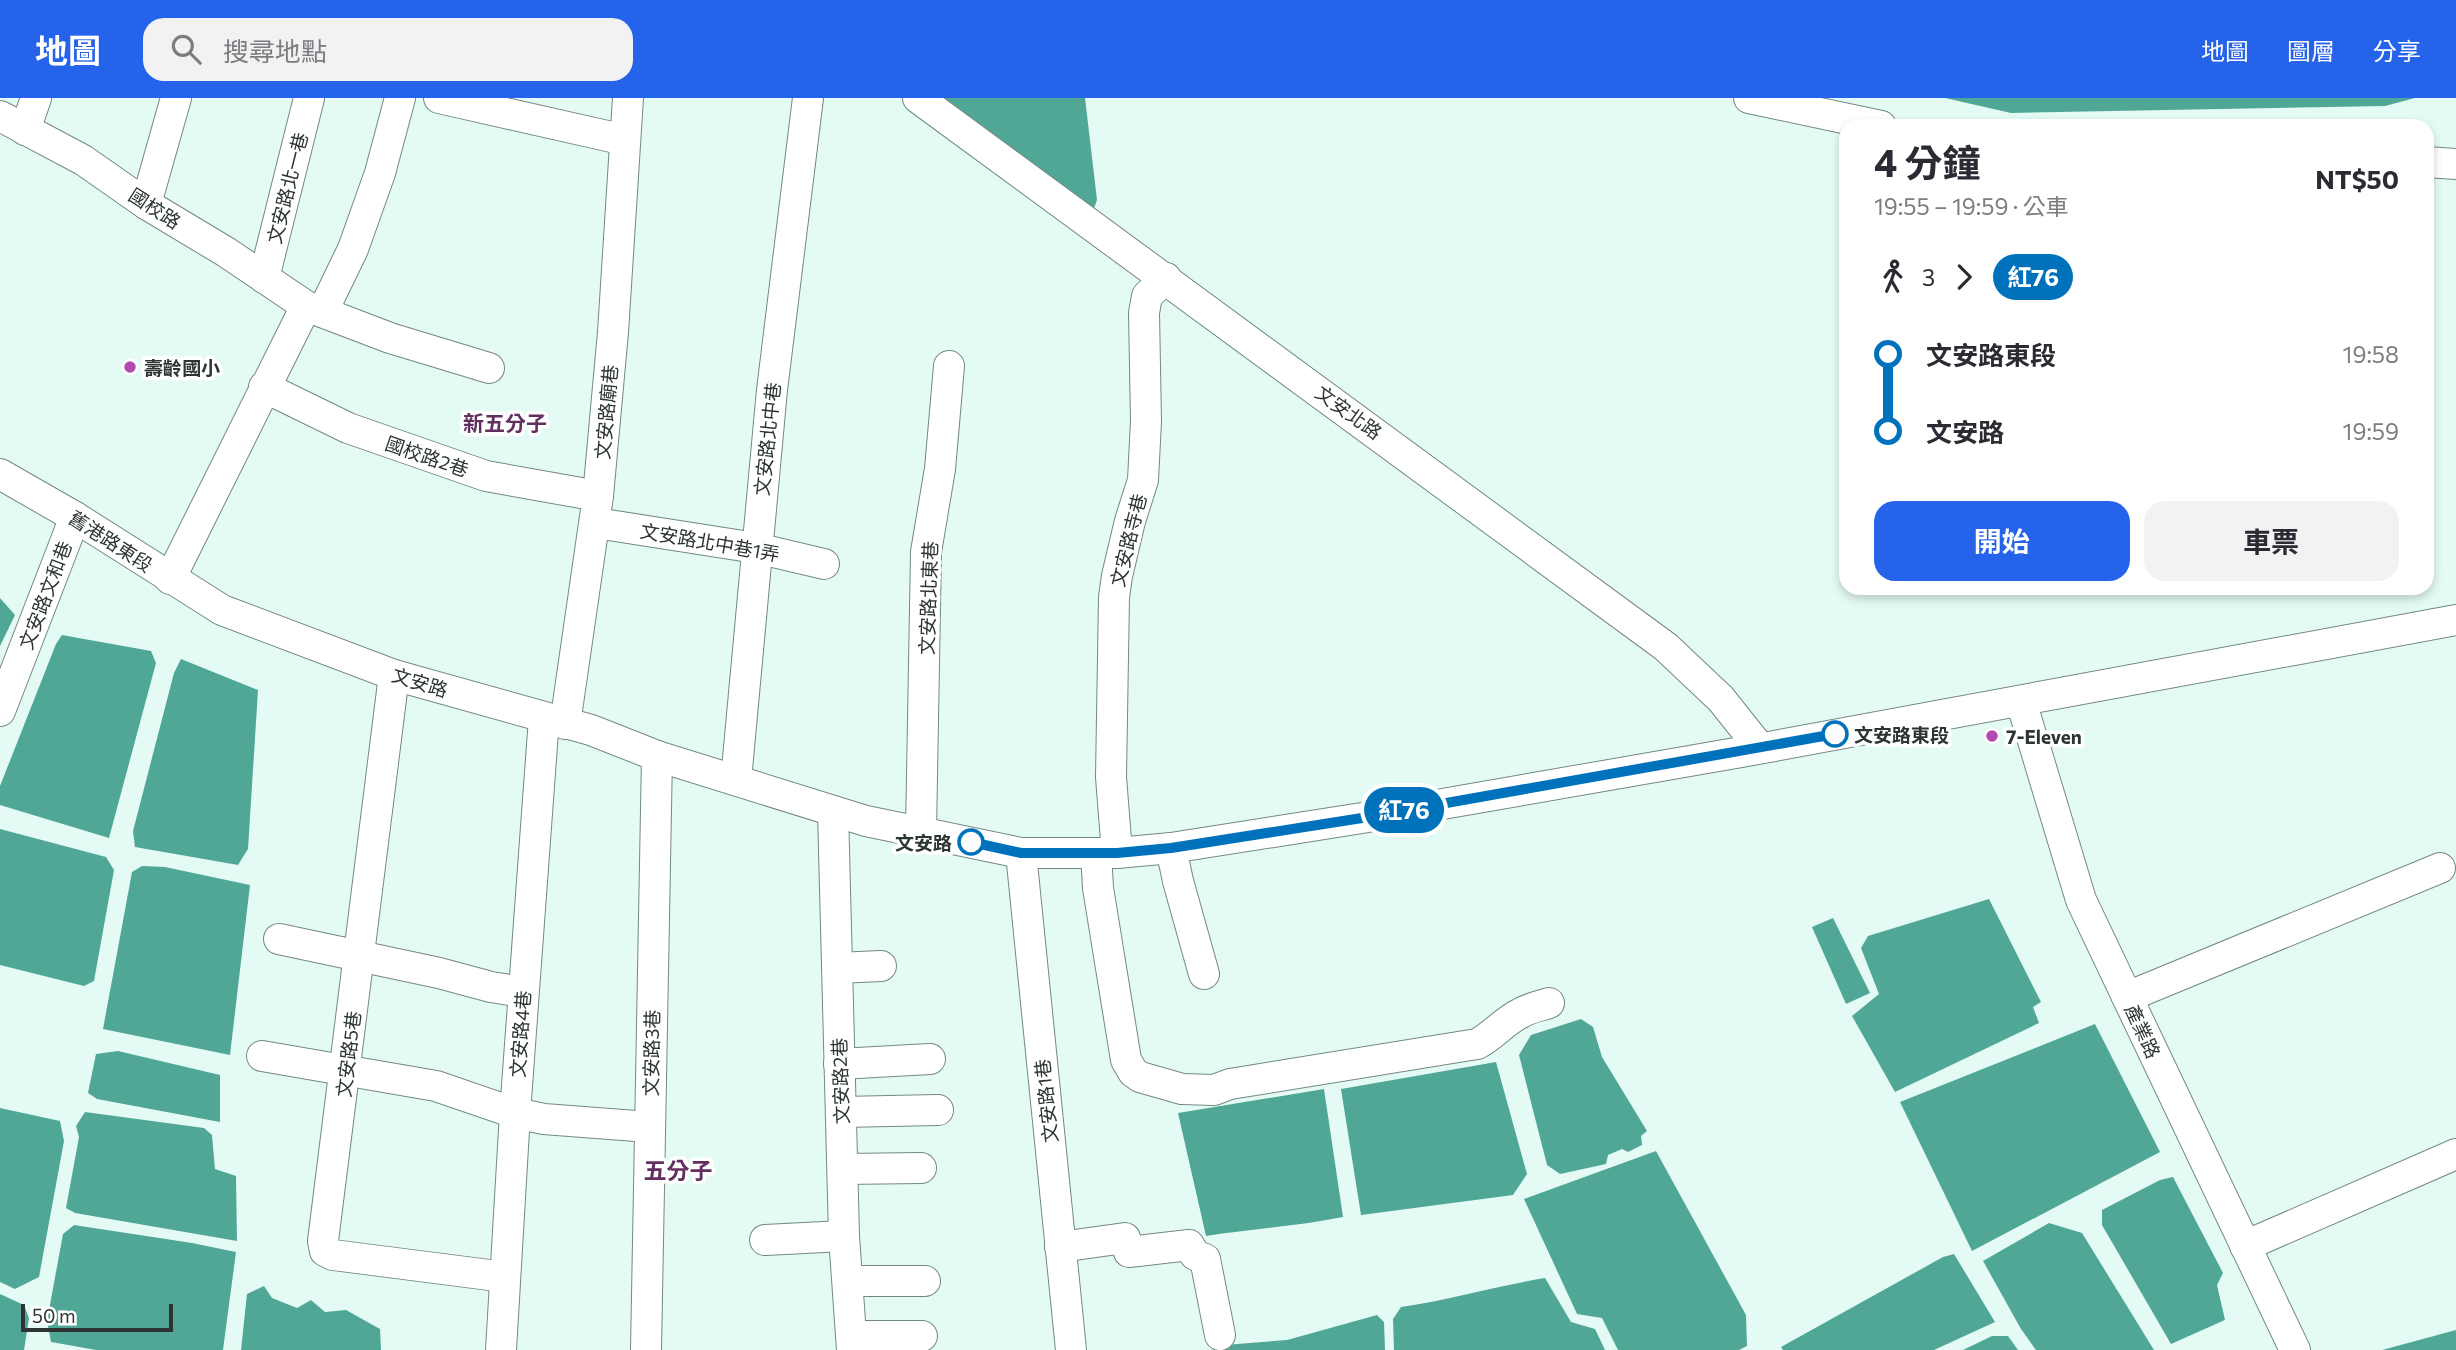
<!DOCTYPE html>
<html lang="zh-TW">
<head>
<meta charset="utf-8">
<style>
  :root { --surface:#fff; --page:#f2f2f3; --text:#2b2b33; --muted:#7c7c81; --accent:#2563eb }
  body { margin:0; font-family:Commissioner,"Noto Sans TC",sans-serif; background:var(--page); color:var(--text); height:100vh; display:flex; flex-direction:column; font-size:26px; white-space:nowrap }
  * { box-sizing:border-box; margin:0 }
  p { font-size:23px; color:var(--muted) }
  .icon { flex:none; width:38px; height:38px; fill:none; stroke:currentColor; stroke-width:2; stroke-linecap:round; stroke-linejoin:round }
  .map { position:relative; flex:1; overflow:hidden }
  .drawer { position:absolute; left:1839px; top:21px; width:595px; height:476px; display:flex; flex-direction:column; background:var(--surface); border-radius:21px; box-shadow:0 4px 10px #0003 }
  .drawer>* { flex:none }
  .badge { padding:0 14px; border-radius:23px; font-size:24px; line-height:46px }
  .scale { position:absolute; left:21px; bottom:18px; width:152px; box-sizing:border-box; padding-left:7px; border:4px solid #2c3533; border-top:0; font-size:19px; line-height:24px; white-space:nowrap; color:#2c3533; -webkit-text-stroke:5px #fff; paint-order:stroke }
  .map>.badge { position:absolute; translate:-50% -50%; box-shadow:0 0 0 4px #fff }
  .legs { display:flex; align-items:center; gap:10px; height:77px; padding:0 35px; font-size:23px }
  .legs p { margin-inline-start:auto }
  .head { display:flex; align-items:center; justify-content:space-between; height:119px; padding:0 35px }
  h1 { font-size:38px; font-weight:700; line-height:52px }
  .action { display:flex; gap:14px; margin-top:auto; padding:14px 35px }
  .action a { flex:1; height:80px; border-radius:21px; background:var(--accent); color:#fff; font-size:28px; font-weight:700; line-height:80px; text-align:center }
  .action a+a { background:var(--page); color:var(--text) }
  ul { padding:0 35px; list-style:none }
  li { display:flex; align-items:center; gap:24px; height:77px; font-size:26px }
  li i { display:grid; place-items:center; width:10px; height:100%; margin:0 9px; background:currentColor }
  li i::after { content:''; width:18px; height:18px; margin:-9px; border:5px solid; border-radius:50%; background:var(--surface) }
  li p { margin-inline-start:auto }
  li:first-child i { background:linear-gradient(#0000 50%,currentColor 0) }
  li:last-child i { background:linear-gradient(currentColor 50%,#0000 0) }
  header { display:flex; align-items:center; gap:42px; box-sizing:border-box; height:98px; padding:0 35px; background:var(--accent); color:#fff }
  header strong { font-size:33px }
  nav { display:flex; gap:38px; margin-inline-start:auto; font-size:24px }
  .search { width:490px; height:63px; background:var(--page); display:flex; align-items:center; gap:18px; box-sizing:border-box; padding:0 24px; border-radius:21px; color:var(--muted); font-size:26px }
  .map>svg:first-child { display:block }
  .water { fill:#51a795 }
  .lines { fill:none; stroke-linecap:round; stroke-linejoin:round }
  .minor-casing { stroke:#748883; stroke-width:32 }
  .minor { stroke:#fff; stroke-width:30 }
  .line-1-casing { stroke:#fff; stroke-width:16 }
  .line-1 { stroke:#0072bc; stroke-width:10 }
  .poi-dot { fill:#b14baf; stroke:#fff; stroke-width:2.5 }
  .stop-1-dot { fill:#fff; stroke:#0072bc; stroke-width:3.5 }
  .labels { text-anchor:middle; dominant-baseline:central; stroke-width:7; stroke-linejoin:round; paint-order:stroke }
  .street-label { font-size:19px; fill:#2c3533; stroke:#fff }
  .poi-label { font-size:19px; font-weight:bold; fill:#2c3533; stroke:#fff; text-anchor:start }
  .stop-label { font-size:19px; font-weight:bold; fill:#2c3533; stroke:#fff; text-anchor:start }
  .neighbourhood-label { font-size:21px; font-weight:bold; fill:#623060; stroke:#fff }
  .quarter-label { font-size:23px; font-weight:bold; fill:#623060; stroke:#fff }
</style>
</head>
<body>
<header>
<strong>地圖</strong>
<div class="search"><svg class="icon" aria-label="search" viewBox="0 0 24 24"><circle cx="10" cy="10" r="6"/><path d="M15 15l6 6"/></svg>搜尋地點</div>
<nav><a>地圖</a><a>圖層</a><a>分享</a></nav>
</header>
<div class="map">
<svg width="2456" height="1252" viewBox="0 0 2456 1252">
  <rect width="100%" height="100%" fill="#e4fbf5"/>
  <g class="water">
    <path d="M943,0H1085L1097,102L1092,116Z"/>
    <path d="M1945,0H2415L2385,8L2011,15Z"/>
    <path d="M0,500L15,517L0,548Z"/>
    <path d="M62,537L151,553L156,565L109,740L0,707V688L56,546Z"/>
    <path d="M181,561L258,592L248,751L238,767L135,749L133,733L174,575Z"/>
    <path d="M0,731L106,759L114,772L94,883L84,888L0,867Z"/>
    <path d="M142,768L165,769L250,787L230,957L103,931L132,774Z"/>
    <path d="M1989,801L2041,904L2033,909L2039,925L1895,994L1852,918L1879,896L1861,850L1868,838Z"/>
    <path d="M1833,820L1870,895L1846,906L1812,829Z"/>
    <path d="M1581,921L1593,929L1602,959L1647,1033L1641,1038L1642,1047L1628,1054L1622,1051L1608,1057L1606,1066L1560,1076L1547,1067L1519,957L1531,937Z"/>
    <path d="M2095,926L2160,1054L1972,1153L1900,1004Z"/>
    <path d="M118,953L220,977V1024L97,1001L88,995L96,956Z"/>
    <path d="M1496,964L1527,1076L1513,1097L1361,1117L1341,991Z"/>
    <path d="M1324,991L1343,1119C1298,1128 1252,1131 1206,1138L1178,1015Z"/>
    <path d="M0,1010L60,1023L64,1043L39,1179L15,1191L0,1184Z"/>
    <path d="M85,1014L204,1030L212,1037L215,1071L236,1078L237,1143L75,1115L66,1110L79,1039L76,1028Z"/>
    <path d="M1656,1053L1746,1217L1747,1248L1739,1252H1618L1602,1220L1577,1216L1524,1101Z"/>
    <path d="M2173,1079L2223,1175L2217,1187L2225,1222L2171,1246L2102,1127V1112L2160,1082Z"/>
    <path d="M2049,1125L2082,1135L2154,1252H2036L2021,1231L1983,1163Z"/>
    <path d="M74,1127L192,1145L236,1154L223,1252H96L51,1244L47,1223L63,1136Z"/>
    <path d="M1954,1156L1995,1224L1934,1252H1783L1781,1249L1943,1159Z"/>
    <path d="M1545,1180L1571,1224L1595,1231L1605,1252H1394L1393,1221L1401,1209C1449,1202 1496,1188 1545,1180Z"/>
    <path d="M264,1188L272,1200L297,1210L311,1202L325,1214L346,1212L380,1231L381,1252H241L247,1196Z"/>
    <path d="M0,1196L24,1207L29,1220L24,1252H0Z"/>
    <path d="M1377,1217L1384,1224L1385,1252H1226L1225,1247L1287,1242Z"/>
    <path d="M2456,1232V1252H2382Z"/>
    <path d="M1992,1238H2008L2018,1252H1963Z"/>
  </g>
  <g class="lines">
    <g class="minor-casing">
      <g id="minor">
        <path d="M439,0L625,42"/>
        <path d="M918,0L1666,549L1721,601L1760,650"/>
        <path d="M1749,0L1881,28"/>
        <path d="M0,18L83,62L146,106L226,154L306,208L390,240L489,270"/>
        <path d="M25,32L36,0"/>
        <path d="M2427,64L2456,66"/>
        <path d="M146,106L176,0"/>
        <path d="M264,180L309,0"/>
        <path d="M323,213L353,151L380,75L400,0"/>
        <path d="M264,289L348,330L486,378L598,398"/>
        <path d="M0,376L75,419L222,512L394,577L591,632L657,658L866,723L1021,755H1117L1171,750L1362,720L1747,653L2456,522"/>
        <path d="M596,425L756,450L824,466"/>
        <path d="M170,481L306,208"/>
        <path d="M394,577L323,1143L325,1153L333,1157L505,1179"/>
        <path d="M2021,603L2081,802L2295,1252"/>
        <path d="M0,613L75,419"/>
        <path d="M565,626L598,398L613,234L628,0"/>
        <path d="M736,682L772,292L808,0"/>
        <path d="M833,713L844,1138L852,1252"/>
        <path d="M921,734L926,454L940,371L949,268"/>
        <path d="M1171,750L1178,783L1204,876"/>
        <path d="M1021,755L1071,1252"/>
        <path d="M1096,755L1098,790L1126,962L1133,974L1140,979L1182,991L1214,992L1230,986L1477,946C1493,938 1504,923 1521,915C1529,910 1540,908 1549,905"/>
        <path d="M1117,755L1111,679L1114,499L1117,478L1130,423L1143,382L1146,323L1144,215L1147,198L1166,180"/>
        <path d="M279,841L439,875L491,889L523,894"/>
        <path d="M837,870L881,868"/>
        <path d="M2127,899L2440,770"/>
        <path d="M262,958L436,988L515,1015L544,1021L649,1029"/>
        <path d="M839,966L930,961"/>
        <path d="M841,1014L938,1012"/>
        <path d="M843,1071L921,1070"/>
        <path d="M765,1142L844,1138"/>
        <path d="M2245,1148L2456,1056"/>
        <path d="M1060,1149L1125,1140L1129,1154L1189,1147L1195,1157L1205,1161L1220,1237"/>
        <path d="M848,1183H925"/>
        <path d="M852,1238H922"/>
        <path d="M501,1252L515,1015L544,620"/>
        <path d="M646,1252L657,658"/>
      </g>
    </g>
    <use href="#minor" class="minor"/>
  </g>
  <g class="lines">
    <g class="line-1-casing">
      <path id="line-1" d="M971,744L1021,755H1117L1171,750L1362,720L1835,636"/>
    </g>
    <use href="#line-1" class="line-1"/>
  </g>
  <g class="poi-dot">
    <circle cx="130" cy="269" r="7"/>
    <circle cx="1992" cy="638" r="7"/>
  </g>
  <g class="stop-1-dot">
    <circle cx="1835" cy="636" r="12"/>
    <circle cx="971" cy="744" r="12"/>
  </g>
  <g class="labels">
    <g class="street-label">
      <text transform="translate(287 90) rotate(-76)">文安路北一巷</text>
      <text transform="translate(155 110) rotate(33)">國校路</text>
      <text transform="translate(606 314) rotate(-85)">文安路廟巷</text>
      <text transform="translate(1349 314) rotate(36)">文安北路</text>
      <text transform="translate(767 341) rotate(-84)">文安路北中巷</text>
      <text transform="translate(427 358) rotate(19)">國校路2巷</text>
      <text transform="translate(1128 442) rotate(-76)">文安路寺巷</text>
      <text transform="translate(111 443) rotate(33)">舊港路東段</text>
      <text transform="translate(710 444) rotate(10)">文安路北中巷1弄</text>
      <text transform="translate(45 497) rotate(-69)">文安路文和巷</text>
      <text transform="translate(928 500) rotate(-88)">文安路北東巷</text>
      <text transform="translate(420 584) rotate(17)">文安路</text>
      <text transform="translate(2143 933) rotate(65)">產業路</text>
      <text transform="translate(520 936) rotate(-86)">文安路4巷</text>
      <text transform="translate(651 955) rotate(-89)">文安路3巷</text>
      <text transform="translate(348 956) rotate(-83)">文安路5巷</text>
      <text transform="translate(840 983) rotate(-92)">文安路2巷</text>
      <text transform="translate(1046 1003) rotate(-96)">文安路1巷</text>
    </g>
    <g class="poi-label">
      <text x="144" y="269">壽齡國小</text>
      <text x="2006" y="638">7-Eleven</text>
    </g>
    <g class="stop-label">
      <text x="1854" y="636">文安路東段</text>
      <text x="952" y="744" text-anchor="end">文安路</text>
    </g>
    <g class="neighbourhood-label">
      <text x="505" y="324">新五分子</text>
    </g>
    <g class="quarter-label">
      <text x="678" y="1072">五分子</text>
    </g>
  </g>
</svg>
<div class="scale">50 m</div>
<b class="badge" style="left:1404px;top:712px;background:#0072bc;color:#fff">紅76</b>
<section class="drawer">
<div class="head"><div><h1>4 分鐘</h1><p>19:55 – 19:59 · 公車</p></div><b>NT$50</b></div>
<div class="legs"><svg class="icon" aria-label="walk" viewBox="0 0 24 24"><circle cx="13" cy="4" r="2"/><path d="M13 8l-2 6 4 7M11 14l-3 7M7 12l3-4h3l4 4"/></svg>3<svg class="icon" aria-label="forward" viewBox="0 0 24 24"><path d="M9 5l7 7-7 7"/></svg><b class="badge" style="background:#0072bc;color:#fff">紅76</b></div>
<ul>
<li><i style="color:#0072bc"></i><b>文安路東段</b><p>19:58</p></li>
<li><i style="color:#0072bc"></i><b>文安路</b><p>19:59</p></li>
</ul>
<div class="action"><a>開始</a><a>車票</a></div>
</section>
</div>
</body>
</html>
